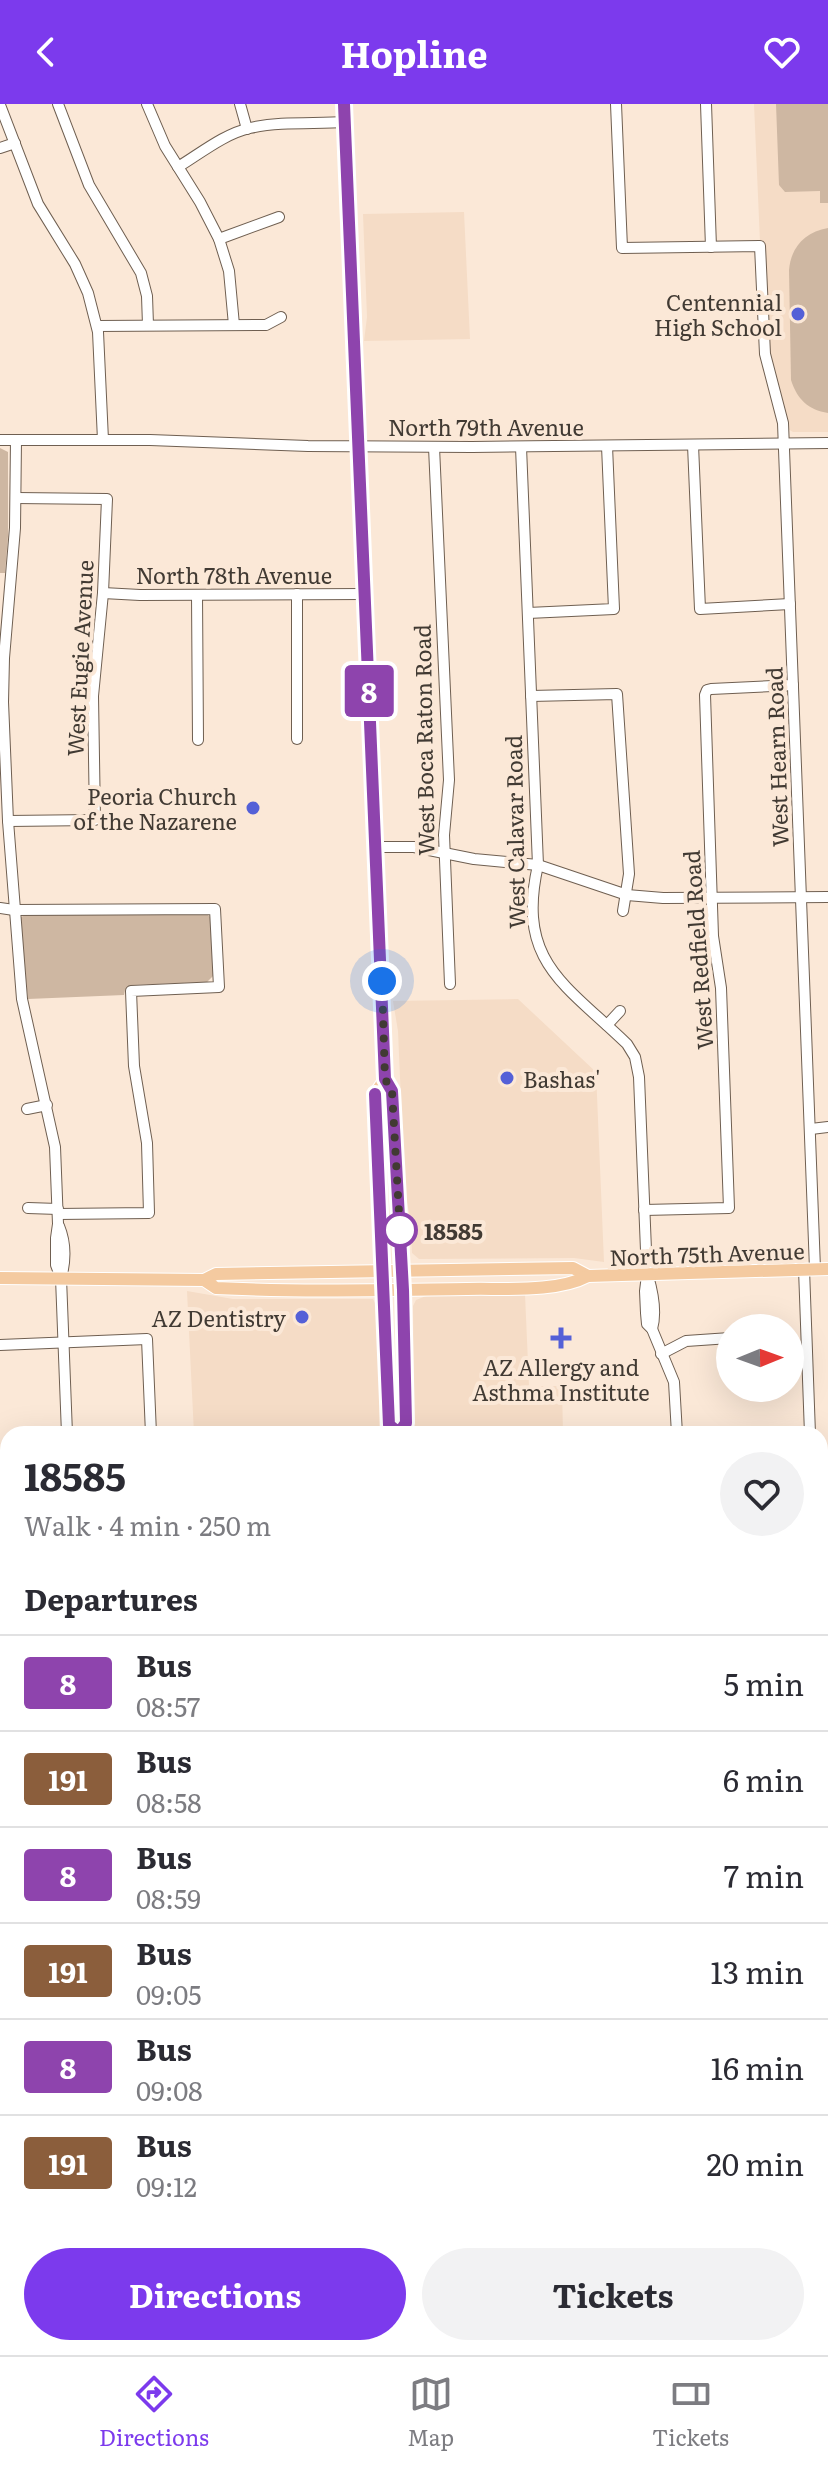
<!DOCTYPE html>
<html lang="en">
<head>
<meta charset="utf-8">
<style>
  :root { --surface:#fff; --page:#f2f2f3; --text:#2b2b33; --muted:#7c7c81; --line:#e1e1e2; --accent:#7c3aed }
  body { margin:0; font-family:Literata,serif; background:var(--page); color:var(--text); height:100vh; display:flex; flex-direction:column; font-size:30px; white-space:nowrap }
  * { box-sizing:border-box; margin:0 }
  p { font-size:26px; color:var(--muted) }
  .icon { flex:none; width:44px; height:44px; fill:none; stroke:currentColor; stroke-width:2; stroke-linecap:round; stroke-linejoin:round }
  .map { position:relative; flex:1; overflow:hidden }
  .sheet { position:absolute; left:0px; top:1322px; width:828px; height:930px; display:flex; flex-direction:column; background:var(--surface); border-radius:24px 24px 0 0; box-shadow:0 8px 32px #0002 }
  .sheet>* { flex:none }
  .badge { padding:0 16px; border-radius:6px; font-size:28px; line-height:52px }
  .needle { width:52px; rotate:89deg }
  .fabs { position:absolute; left:716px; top:1210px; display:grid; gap:16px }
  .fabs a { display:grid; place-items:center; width:88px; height:88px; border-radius:50%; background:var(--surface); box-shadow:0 8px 32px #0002; font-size:40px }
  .you { position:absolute; width:40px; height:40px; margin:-20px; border:6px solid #fff; border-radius:50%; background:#1a73e8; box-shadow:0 0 0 12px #1a73e833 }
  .map>.badge { position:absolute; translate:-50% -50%; box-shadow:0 0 0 4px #fff }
  h2 { padding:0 24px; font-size:30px; line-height:72px }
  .round { display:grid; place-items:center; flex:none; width:84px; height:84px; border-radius:42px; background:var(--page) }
  .headline { display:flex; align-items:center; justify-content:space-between; height:136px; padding:0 24px }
  h1 { font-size:38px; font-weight:700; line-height:60px }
  .cta { display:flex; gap:16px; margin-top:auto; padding:16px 24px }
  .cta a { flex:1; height:92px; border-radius:48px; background:var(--accent); color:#fff; font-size:32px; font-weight:700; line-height:92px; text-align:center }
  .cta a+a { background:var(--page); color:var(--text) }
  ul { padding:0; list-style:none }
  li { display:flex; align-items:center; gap:24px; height:96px; padding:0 24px; border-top:2px solid var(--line) }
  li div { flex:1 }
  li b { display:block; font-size:30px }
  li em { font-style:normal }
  li .badge { min-width:88px; font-weight:700; text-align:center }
  header { display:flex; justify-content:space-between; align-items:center; height:104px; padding:0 24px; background:var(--accent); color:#fff; font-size:36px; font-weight:700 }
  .tabs { display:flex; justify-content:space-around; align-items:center; height:112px; border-top:2px solid var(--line); background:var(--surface); font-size:22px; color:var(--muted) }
  .tabs a { display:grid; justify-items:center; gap:4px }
  .tabs .on { color:var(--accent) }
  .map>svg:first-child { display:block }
  .built { fill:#f5dcc6 }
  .green { fill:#ceb7a2 }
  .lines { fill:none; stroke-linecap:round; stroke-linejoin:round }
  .minor-casing { stroke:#6f5f51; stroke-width:12 }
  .major-casing { stroke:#fff; stroke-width:14 }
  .minor { stroke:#fff; stroke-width:10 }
  .major { stroke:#f4caa0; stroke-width:12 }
  .line-casing { stroke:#fff; stroke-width:18 }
  .line { stroke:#8e44ad; stroke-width:12 }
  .walk { stroke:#413a33; stroke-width:8; stroke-dasharray:0 14.4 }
  .poi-dot { fill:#5460d7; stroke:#fbe8d7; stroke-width:3 }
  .stop-dot { fill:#fff; stroke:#8e44ad; stroke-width:4 }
  .labels { text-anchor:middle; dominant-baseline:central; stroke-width:8; stroke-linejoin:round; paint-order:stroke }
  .poi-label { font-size:22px; fill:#413a33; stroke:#fbe8d7; text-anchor:end }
  .street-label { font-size:22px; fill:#413a33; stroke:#fbe8d7 }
  .stop-label { font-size:22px; font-weight:bold; fill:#413a33; stroke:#fbe8d7; text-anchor:start }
</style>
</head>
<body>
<header><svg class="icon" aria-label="back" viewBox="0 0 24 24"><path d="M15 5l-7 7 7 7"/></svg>Hopline<svg class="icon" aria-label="heart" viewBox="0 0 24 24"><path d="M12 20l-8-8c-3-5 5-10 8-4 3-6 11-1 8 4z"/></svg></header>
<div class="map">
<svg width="828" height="2251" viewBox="0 0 828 2251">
  <rect width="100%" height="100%" fill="#fbe8d7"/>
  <g class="built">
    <path d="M754,0H828V328H793L788,325L770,258L760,138Z"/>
    <path d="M464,108L470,235L364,237L367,213L363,110Z"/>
    <path d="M518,895L596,968L604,1158L574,1154L419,1155L412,1149L410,1113L405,1089L398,927L393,897Z"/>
    <path d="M187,1187L233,1195H373L377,1203L380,1254L379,1330H194Z"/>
    <path d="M525,1190L529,1282H562L563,1330H414L413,1202L416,1196L426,1192Z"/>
  </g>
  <g class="green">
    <path d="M776,0H828V99H820V87L785,88L779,81Z"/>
    <path d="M828,124V309C808,306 797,295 791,276L789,166C791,143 805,128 828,124Z"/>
    <path d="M0,344L8,348V432L5,469H0Z"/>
    <path d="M26,810H207L211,814L213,872L207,878L132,881L125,886L124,891L28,895L20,817V814Z"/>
  </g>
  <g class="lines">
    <g class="minor-casing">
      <g id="minor">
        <path d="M58,0L89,81L141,169L147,192L148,221"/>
        <path d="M147,0L165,42L200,98L219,135L229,167L234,221"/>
        <path d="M240,0L247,25"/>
        <path d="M616,0L622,144L760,142L765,250L783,319L815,1165"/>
        <path d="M706,0L711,143"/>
        <path d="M0,1L38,100L75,160L88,189L98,228L103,336"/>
        <path d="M0,44L15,39"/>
        <path d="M178,63C201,49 224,30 250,24C281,17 314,20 345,18"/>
        <path d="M219,135L279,113"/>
        <path d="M97,222L266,221L281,213"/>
        <path d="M0,336H150L308,342L472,343L828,339"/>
        <path d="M16,336L15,424L4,554L3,598L8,717L22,895L55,1043L58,1120L56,1134V1161L61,1174"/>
        <path d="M693,341L700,505L790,500"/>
        <path d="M434,343L449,676L444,731L450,880"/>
        <path d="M521,343L538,761C516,858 565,880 627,940L635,953L639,973L647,1171L645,1187L646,1209L647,1220L652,1225L674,1278L677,1330"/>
        <path d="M103,489L140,491L365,490"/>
        <path d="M297,490V635"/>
        <path d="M197,491L198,636"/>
        <path d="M528,509L614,505L607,342"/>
        <path d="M531,592L617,590L629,770L623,807"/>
        <path d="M8,717L95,716L93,592L103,489L107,395L16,394"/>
        <path d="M376,743H414L474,755L538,761L627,791L663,794L828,793"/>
        <path d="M0,804L14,806L215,805L219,883L131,887L134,962L147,1039L149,1109L58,1110"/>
        <path d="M607,921L620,907"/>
        <path d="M27,1005L47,1001"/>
        <path d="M811,1025L828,1023"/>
        <path d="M28,1104L58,1105"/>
        <path d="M644,1106L729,1104L721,884L713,832L705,591L707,586L711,585L793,581"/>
        <path d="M59,1122C66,1139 66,1156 61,1174L67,1330"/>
        <path d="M804,1165L810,1330"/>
        <path d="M648,1172C653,1189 657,1208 652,1225"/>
        <path d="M0,1241L147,1235L151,1330"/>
        <path d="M661,1250L686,1237L730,1234"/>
        <path d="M0,1544H8"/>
        <path d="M0,1634H8"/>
        <path d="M820,1641H828"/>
        <path d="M820,1649L828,1967"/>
        <path d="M820,1995H828"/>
        <path d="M0,2001H8"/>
        <path d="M78,2244L79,2251"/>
        <path d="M186,2244V2251"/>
        <path d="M357,2244V2251"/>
        <path d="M541,2251L542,2244"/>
        <path d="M691,2251L692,2244"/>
      </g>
    </g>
    <g class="major-casing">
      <g id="major">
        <path d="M344,0L385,975L392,987L403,1186L406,1319L399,1330"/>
        <path d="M385,975L375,990L376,1025L389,1321L399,1329"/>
        <path d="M0,1174L204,1176L216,1170L573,1164L588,1172"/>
        <path d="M204,1176L216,1184C300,1188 383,1186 467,1185C503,1184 556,1189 588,1172L828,1165"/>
        <path d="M432,2244V2251"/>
      </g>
    </g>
    <use href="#minor" class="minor"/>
    <use href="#major" class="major"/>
  </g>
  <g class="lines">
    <g class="line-casing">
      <path id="line" d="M344,0L385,975L392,987L403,1186L406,1319L399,1329L389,1321L375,990"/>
    </g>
    <use href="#line" class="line"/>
    <path class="walk" d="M382,877L385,975L392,987L400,1126"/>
  </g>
  <g class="poi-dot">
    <circle cx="798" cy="210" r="8"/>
    <circle cx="253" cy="704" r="8"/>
    <circle cx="507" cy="974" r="8"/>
    <circle cx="302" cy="1213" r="8"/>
    <path d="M557 1222h8v8h8v8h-8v8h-8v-8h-8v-8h8z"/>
  </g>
  <circle class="stop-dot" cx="400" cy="1126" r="16"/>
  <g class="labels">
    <g class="poi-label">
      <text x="782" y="197">Centennial<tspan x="782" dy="25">High School</tspan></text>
      <text x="237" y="691">Peoria Church<tspan x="237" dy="25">of the Nazarene</tspan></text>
      <text x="523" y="974" text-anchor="start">Bashas'</text>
      <text x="286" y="1213">AZ Dentistry</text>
      <text x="561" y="1262" text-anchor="middle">AZ Allergy and<tspan x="561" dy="25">Asthma Institute</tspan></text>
    </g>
    <g class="street-label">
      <text x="486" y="322">North 79th Avenue</text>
      <text x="234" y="470">North 78th Avenue</text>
      <text transform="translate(79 554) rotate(-87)">West Eugie Avenue</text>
      <text transform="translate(423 636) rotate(-91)">West Boca Raton Road</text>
      <text transform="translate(776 653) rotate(-92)">West Hearn Road</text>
      <text transform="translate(514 728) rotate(-91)">West Calavar Road</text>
      <text transform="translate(697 846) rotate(-94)">West Redfield Road</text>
      <text transform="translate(707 1149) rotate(-2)">North 75th Avenue</text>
    </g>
    <g class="stop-label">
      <text x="424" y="1126">18585</text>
    </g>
  </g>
</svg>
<div class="fabs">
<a><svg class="needle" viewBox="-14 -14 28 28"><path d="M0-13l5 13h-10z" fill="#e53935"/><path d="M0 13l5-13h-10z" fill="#7c7c81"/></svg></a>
</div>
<div class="you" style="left:382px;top:877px"></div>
<b class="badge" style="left:369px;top:587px;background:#8e44ad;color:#fff">8</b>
<section class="sheet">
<div class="headline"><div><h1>18585</h1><p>Walk · 4 min · 250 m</p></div><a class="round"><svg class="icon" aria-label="heart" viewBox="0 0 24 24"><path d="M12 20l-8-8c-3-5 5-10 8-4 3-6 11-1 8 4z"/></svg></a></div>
<h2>Departures</h2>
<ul>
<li><span class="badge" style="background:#8e44ad;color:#fff">8</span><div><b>Bus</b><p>08:57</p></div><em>5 min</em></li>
<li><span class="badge" style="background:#8b5e3c;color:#fff">191</span><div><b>Bus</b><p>08:58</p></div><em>6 min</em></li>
<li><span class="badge" style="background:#8e44ad;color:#fff">8</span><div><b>Bus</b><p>08:59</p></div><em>7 min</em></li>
<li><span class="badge" style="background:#8b5e3c;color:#fff">191</span><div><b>Bus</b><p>09:05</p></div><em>13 min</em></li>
<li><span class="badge" style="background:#8e44ad;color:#fff">8</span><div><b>Bus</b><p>09:08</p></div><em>16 min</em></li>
<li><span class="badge" style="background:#8b5e3c;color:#fff">191</span><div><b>Bus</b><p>09:12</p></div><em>20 min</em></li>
</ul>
<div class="cta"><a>Directions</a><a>Tickets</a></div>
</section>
</div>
<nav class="tabs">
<a class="on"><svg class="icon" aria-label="directions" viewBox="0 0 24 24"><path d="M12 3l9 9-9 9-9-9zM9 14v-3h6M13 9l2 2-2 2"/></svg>Directions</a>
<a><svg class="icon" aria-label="map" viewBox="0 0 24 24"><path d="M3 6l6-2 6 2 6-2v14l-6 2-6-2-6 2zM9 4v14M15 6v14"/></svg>Map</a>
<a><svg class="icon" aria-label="tickets" viewBox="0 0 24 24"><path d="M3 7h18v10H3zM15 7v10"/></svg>Tickets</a>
</nav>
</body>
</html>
